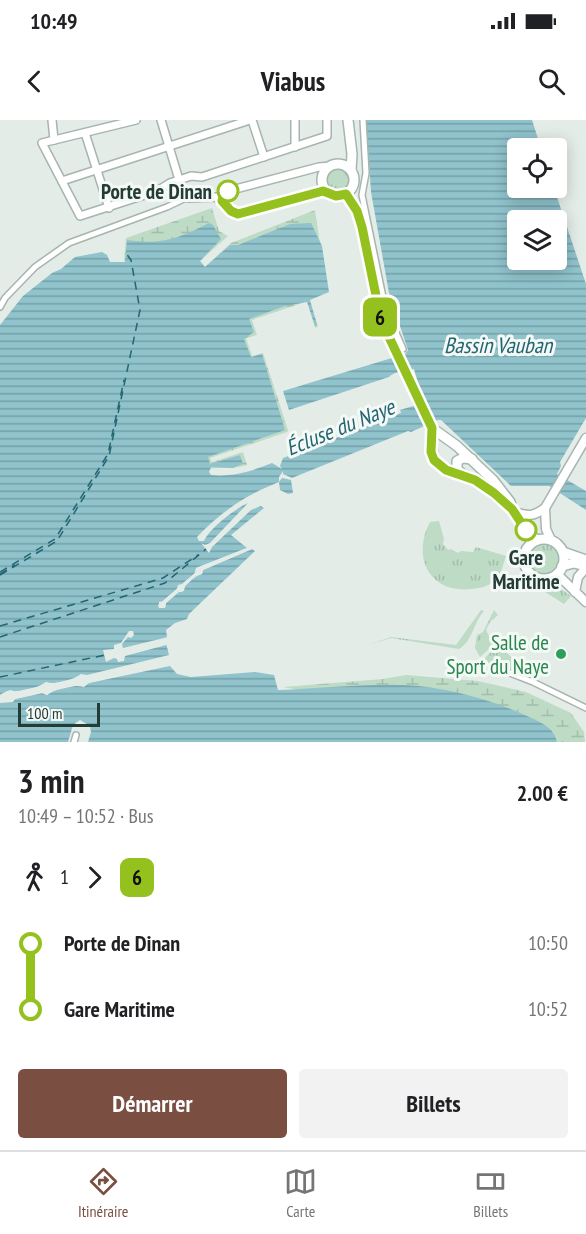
<!DOCTYPE html>
<html lang="fr">
<head>
<meta charset="utf-8">
<style>
  :root { --surface:#fff; --page:#f2f2f2; --text:#202124; --muted:#757577; --line:#e0e0e0; --accent:#7a4f42 }
  body { margin:0; font-family:"PT Sans Narrow",sans-serif; background:var(--page); color:var(--text); height:100vh; display:flex; flex-direction:column; font-size:22px; white-space:nowrap }
  * { box-sizing:border-box; margin:0 }
  p { font-size:20px; color:var(--muted) }
  .icon { flex:none; width:33px; height:33px; fill:none; stroke:currentColor; stroke-width:2; stroke-linecap:round; stroke-linejoin:round }
  .map { position:relative; height:622px; overflow:hidden }
  .details { display:flex; flex-direction:column; background:var(--surface); flex:1 }
  .details>* { flex:none }
  .badge { padding:0 12px; border-radius:9px; font-size:21px; line-height:39px }
  .tools { position:absolute; left:507px; top:18px; display:grid; gap:12px }
  .tools a { display:grid; place-items:center; width:60px; height:60px; border-radius:6px; background:var(--surface); box-shadow:0 3px 15px #0003; font-size:30px }
  .scale { position:absolute; left:18px; bottom:15px; width:82px; box-sizing:border-box; padding-left:6px; border:3px solid #243c36; border-top:0; font-size:16px; line-height:21px; white-space:nowrap; color:#243c36; -webkit-text-stroke:4px #f4f9f6; paint-order:stroke }
  .map>.badge { position:absolute; translate:-50% -50%; box-shadow:0 0 0 3px #fff }
  .legs { display:flex; align-items:center; gap:9px; height:66px; padding:0 18px; font-size:20px }
  .legs p { margin-inline-start:auto }
  .head { display:flex; align-items:center; justify-content:space-between; height:102px; padding:0 18px }
  h1 { font-size:33px; font-weight:700; line-height:45px }
  .primary-button { display:flex; gap:12px; margin-top:auto; padding:12px 18px }
  .primary-button a { flex:1; height:69px; border-radius:6px; background:var(--accent); color:#fff; font-size:24px; font-weight:700; line-height:69px; text-align:center }
  .primary-button a+a { background:var(--page); color:var(--text) }
  ul { padding:0 18px; list-style:none }
  li { display:flex; align-items:center; gap:21px; height:66px; font-size:22px }
  li i { display:grid; place-items:center; width:9px; height:100%; margin:0 8px; background:currentColor }
  li i::after { content:''; width:15px; height:15px; margin:-8px; border:4px solid; border-radius:50%; background:var(--surface) }
  li p { margin-inline-start:auto }
  li:first-child i { background:linear-gradient(#0000 50%,currentColor 0) }
  li:last-child i { background:linear-gradient(currentColor 50%,#0000 0) }
  .status { display:flex; justify-content:space-between; align-items:center; height:42px; padding:0 30px; background:var(--surface); direction:ltr }
  .status svg { height:16px; fill:currentColor }
  header { display:flex; justify-content:space-between; align-items:center; height:78px; padding:0 18px; background:var(--surface); font-size:27px; font-weight:700 }
  .tabs { display:flex; justify-content:space-around; align-items:center; height:84px; border-top:2px solid var(--line); background:var(--surface); font-size:16px; color:var(--muted) }
  .tabs a { display:grid; justify-items:center; gap:3px }
  .tabs .selected { color:var(--accent) }
  .map>svg:first-child { display:block }
  .grass { fill:url(#grass-tufts) }
  .wetland { fill:url(#wetland-marsh) }
  .water { fill:url(#water-rules); fill-rule:evenodd }
  .pier { fill:#e4ece8 }
  .lines { fill:none; stroke-linecap:round; stroke-linejoin:round }
  .ferry { stroke:#236573; stroke-width:1.5; stroke-dasharray:8 6; stroke-linecap:butt }
  .pedestrian-casing { stroke:#a7b4af; stroke-width:8 }
  .minor-casing { stroke:#a7b4af; stroke-width:10 }
  .tertiary-casing { stroke:#a7b4af; stroke-width:11 }
  .secondary-casing { stroke:#a3b7b0; stroke-width:12 }
  .pedestrian { stroke:#fff; stroke-width:5 }
  .minor { stroke:#fff; stroke-width:7 }
  .tertiary { stroke:#fff; stroke-width:8 }
  .secondary { stroke:#fff; stroke-width:9 }
  .line-1-casing { stroke:#fff; stroke-width:14 }
  .line-1 { stroke:#95c11f; stroke-width:9 }
  .stop-1-dot { fill:#fff; stroke:#95c11f; stroke-width:3 }
  .leisure-dot { fill:#2e9e5b; stroke:#f4f9f6; stroke-width:2 }
  .labels { text-anchor:middle; dominant-baseline:central; stroke-width:6; stroke-linejoin:round; paint-order:stroke }
  .stop-label { font-size:21px; font-weight:bold; fill:#243c36; stroke:#f4f9f6; text-anchor:end }
  .leisure-label { font-size:21px; fill:#27864d; stroke:#f4f9f6; text-anchor:end }
  .water-label { font-size:22px; font-style:italic; fill:#236573; stroke:#f4f9f6 }
</style>
</head>
<body>
<div class="status"><b>10:49</b><svg viewBox="0 0 49 12"><path d="M0 12V9h3v3zM5 12V6h3v6zM10 12V3h3v9zM15 12V0h3v12zM26 1h20v11H26zM47 4h2v5h-2z"/></svg></div>
<header><svg class="icon" aria-label="back" viewBox="0 0 24 24"><path d="M15 5l-7 7 7 7"/></svg>Viabus<svg class="icon" aria-label="search" viewBox="0 0 24 24"><circle cx="10" cy="10" r="6"/><path d="M15 15l6 6"/></svg></header>
<div class="map">
<svg width="586" height="622" viewBox="0 0 586 622">
  <defs>
    <pattern id="grass-tufts" width="24" height="20" patternUnits="userSpaceOnUse" patternTransform="scale(1.5)"><rect width="24" height="20" fill="#bedbc6"/><path d="M3 7l-1-3M5 7V3M7 7l1-3M15 17l-1-3M17 17v-4M19 17l1-3" fill="none" stroke="#a3bdab"/></pattern>
    <pattern id="wetland-marsh" width="20" height="14" patternUnits="userSpaceOnUse" patternTransform="scale(1.5)"><rect width="20" height="14" fill="#bedbc6"/><path d="M1 5h8M5 5V1M11 12h8M15 12V8" fill="none" stroke="#a3bdab"/></pattern>
    <pattern id="water-rules" width="6" height="5" patternUnits="userSpaceOnUse" patternTransform="scale(1.5)"><rect width="6" height="5" fill="#90c3cc"/><path d="M0 2.5h6" fill="none" stroke="#75a0a6"/></pattern>
  </defs>
  <rect width="100%" height="100%" fill="#e4ece8"/>
  <g class="grass">
    <circle cx="339" cy="60" r="11"/>
    <path d="M439,401L444,419L443,424L448,430L451,429L458,433L461,431L473,432L476,427L506,436C503,445 501,455 494,461C487,467 480,468 472,469C430,474 411,438 430,402Z"/>
    <circle cx="544" cy="438" r="16"/>
    <path d="M521,457L534,463L558,467L571,476L564,484L542,470L519,461L518,458Z"/>
    <path d="M481,490L484,491C474,502 472,522 459,529L391,518L368,525L391,517L456,525Z"/>
    <path d="M494,490L498,495L490,502L486,510L490,518L497,522L480,537L475,528L477,515L483,512Z"/>
    <path d="M499,524L522,549L531,554L530,557L484,541L485,538Z"/>
  </g>
  <g class="wetland">
    <path d="M212,88L219,111L228,116L200,141L205,147L231,123L315,90L327,171L309,179L318,206L315,208L308,182H305L252,200L257,215L246,218L252,236L263,233L288,310L287,312L210,338L212,342L243,332L247,345C231,350 218,346 204,350L203,150L124,141L126,118Z"/>
    <path d="M406,555L478,561L526,572L571,593L584,612L585,622H373L309,572L283,567L383,559Z"/>
  </g>
  <g class="water">
    <path d="M366,0H532L541,28H518V68H554L586,164V298L560,342L561,346L557,354L586,371V390L549,366H511L441,300H438L411,312L408,311L292,358L283,354V351L279,357V362L282,358L291,360L293,373L288,374L280,370L279,362C246,375 222,391 197,417L199,421H204C209,409 236,388 248,383L210,423L205,425L201,423L209,433L212,427L251,390L261,386L264,388L231,415L247,428L196,448L195,453L158,485L159,488H165L166,483L179,472H182C186,463 193,457 202,454L203,450L252,429L255,431L189,494L187,499L175,503L166,510L167,517L165,519L169,535L87,555L81,554C73,560 55,565 46,562C37,568 20,574 10,570L0,575V205L23,176L52,153L61,149L75,137L102,132L107,135L110,142H125L127,120C160,125 179,119 209,103L213,105L221,119L200,141L205,147L230,125H238L290,104L311,103L322,126L329,172L310,180L317,205L315,206L307,182L285,186L249,199L254,212L244,219L251,237L262,234L285,310L208,337L210,344L240,335L243,344L233,348L211,347L209,352L211,355C233,357 252,351 272,343L282,349L280,346L283,338L401,293L400,290L403,289L424,283L414,249C407,250 393,252 389,257L289,290L283,271L405,234L408,230L389,173L371,72ZM518,100H556V140H518Z"/>
    <path d="M170,546L177,554L191,557L255,552L274,555L278,570C317,569 358,564 398,565C438,565 491,579 527,596C540,602 554,607 557,622H88L91,612L90,606L80,600L73,605L68,622H0V583L13,582L15,579L42,573L47,575C56,569 72,564 84,567L89,563Z"/>
  </g>
  <g class="pier">
    <path d="M247,428L252,429L203,450L202,454L197,455L185,466L184,471L178,472L166,483L165,488L159,487V482L164,481L177,469L178,465L182,464L195,453L196,448Z"/>
    <path d="M129,511H133L134,515L131,518L128,517L122,524L123,528L168,517L170,524L125,536L124,541L118,542L117,539L114,538L106,542L103,530L114,529V525L121,523Z"/>
    <path d="M172,536L158,542L88,558L82,557L78,560L51,566L46,565L42,569L15,575L9,573L6,577L0,578V575L7,571L14,572L41,566L46,562L51,564L77,558L81,555L87,556Z"/>
    <path d="M171,543L89,563L83,566L79,565L52,571L47,575L42,573L15,579L12,582H0V580H11L15,576L42,570L47,572L51,568L79,562L84,563L88,560L155,545Z"/>
  </g>
  <g class="lines">
    <g class="ferry">
      <path d="M0,452L55,419L108,334L124,260"/>
      <path d="M0,454L15,445"/>
      <path d="M0,455L57,421L109,336L140,190L131,140L125,132"/>
      <path d="M0,506L163,458L198,435"/>
      <path d="M0,517L165,463L206,429"/>
      <path d="M0,557L105,535"/>
    </g>
    <g class="pedestrian-casing">
      <g id="pedestrian">
        <path d="M363,0L366,53L362,75L385,187L403,229"/>
        <path d="M0,187L5,178L35,147L69,123L167,87L186,78"/>
        <path d="M502,550L533,562L586,588"/>
        <path d="M74,622L76,615"/>
      </g>
    </g>
    <g class="minor-casing">
      <g id="minor">
        <path d="M52,0L54,20"/>
        <path d="M136,0L42,23L80,96L157,71L170,63L191,56L202,57L327,16V0"/>
        <path d="M161,0L180,63"/>
        <path d="M252,0L264,37"/>
        <path d="M85,13L109,88"/>
        <path d="M295,27V0"/>
        <path d="M62,61L250,0"/>
        <path d="M182,70L188,78L216,77L231,91L238,94L327,71"/>
        <path d="M222,81L224,74L228,71L319,47L331,46"/>
      </g>
    </g>
    <g class="tertiary-casing">
      <g id="tertiary">
        <path d="M514,392C528,396 533,397 545,388"/>
        <path d="M551,420L546,409L545,388L586,318"/>
        <path d="M557,454L586,482"/>
        <path d="M575,472L578,457L586,448"/>
      </g>
    </g>
    <g class="secondary-casing">
      <g id="secondary">
        <path d="M348,0L352,34L351,50"/>
        <circle cx="338" cy="60" r="16"/>
        <path d="M346,74L357,91L362,107L381,199L432,308L457,326L493,360L510,382L512,389L527,412L537,420"/>
        <path d="M432,308C429,357 443,343 476,361C489,368 498,379 510,387"/>
        <path d="M463,355L457,349V341L463,338L472,339"/>
        <circle cx="544" cy="439" r="20"/>
        <path d="M563,432L586,440"/>
        <path d="M562,446L574,443L586,446"/>
      </g>
    </g>
    <use href="#pedestrian" class="pedestrian"/>
    <use href="#minor" class="minor"/>
    <use href="#tertiary" class="tertiary"/>
    <use href="#secondary" class="secondary"/>
  </g>
  <g class="lines">
    <g class="line-1-casing">
      <path id="line-1" d="M228,71L224,74L222,81L231,91L238,94L323,71L336,76L346,74L357,91L362,107L381,200L432,308L431,332L434,340L446,350L475,360L494,373L512,389L526,410"/>
    </g>
    <use href="#line-1" class="line-1"/>
  </g>
  <g class="stop-1-dot">
    <circle cx="228" cy="71" r="10"/>
    <circle cx="526" cy="410" r="10"/>
  </g>
  <circle class="leisure-dot" cx="561" cy="534" r="6"/>
  <g class="labels">
    <g class="stop-label">
      <text x="212" y="71">Porte de Dinan</text>
      <text x="526" y="437" text-anchor="middle">Gare<tspan x="526" dy="24">Maritime</tspan></text>
    </g>
    <g class="leisure-label">
      <text x="549" y="522">Salle de<tspan x="549" dy="24">Sport du Naye</tspan></text>
    </g>
    <g class="water-label">
      <text x="498" y="225">Bassin Vauban</text>
      <text transform="translate(340 307) rotate(-22)">Écluse du Naye</text>
    </g>
  </g>
</svg>
<div class="tools">
<a><svg class="icon" aria-label="locate" viewBox="0 0 24 24"><circle cx="12" cy="12" r="6"/><path d="M12 2v4M12 18v4M2 12h4M18 12h4"/></svg></a>
<a><svg class="icon" aria-label="layers" viewBox="0 0 24 24"><path d="M12 4l9 5-9 5-9-5zM3 14l9 5 9-5"/></svg></a>
</div>
<div class="scale">100 m</div>
<b class="badge" style="left:380px;top:197px;background:#95c11f;color:#111">6</b>
</div>
<section class="details">
<div class="head"><div><h1>3 min</h1><p>10:49 – 10:52 · Bus</p></div><b>2.00 €</b></div>
<div class="legs"><svg class="icon" aria-label="walk" viewBox="0 0 24 24"><circle cx="13" cy="4" r="2"/><path d="M13 8l-2 6 4 7M11 14l-3 7M7 12l3-4h3l4 4"/></svg>1<svg class="icon" aria-label="forward" viewBox="0 0 24 24"><path d="M9 5l7 7-7 7"/></svg><b class="badge" style="background:#95c11f;color:#111">6</b></div>
<ul>
<li><i style="color:#95c11f"></i><b>Porte de Dinan</b><p>10:50</p></li>
<li><i style="color:#95c11f"></i><b>Gare Maritime</b><p>10:52</p></li>
</ul>
<div class="primary-button"><a>Démarrer</a><a>Billets</a></div>
</section>
<nav class="tabs">
<a class="selected"><svg class="icon" aria-label="directions" viewBox="0 0 24 24"><path d="M12 3l9 9-9 9-9-9zM9 14v-3h6M13 9l2 2-2 2"/></svg>Itinéraire</a>
<a><svg class="icon" aria-label="map" viewBox="0 0 24 24"><path d="M3 6l6-2 6 2 6-2v14l-6 2-6-2-6 2zM9 4v14M15 6v14"/></svg>Carte</a>
<a><svg class="icon" aria-label="tickets" viewBox="0 0 24 24"><path d="M3 7h18v10H3zM15 7v10"/></svg>Billets</a>
</nav>
</body>
</html>
